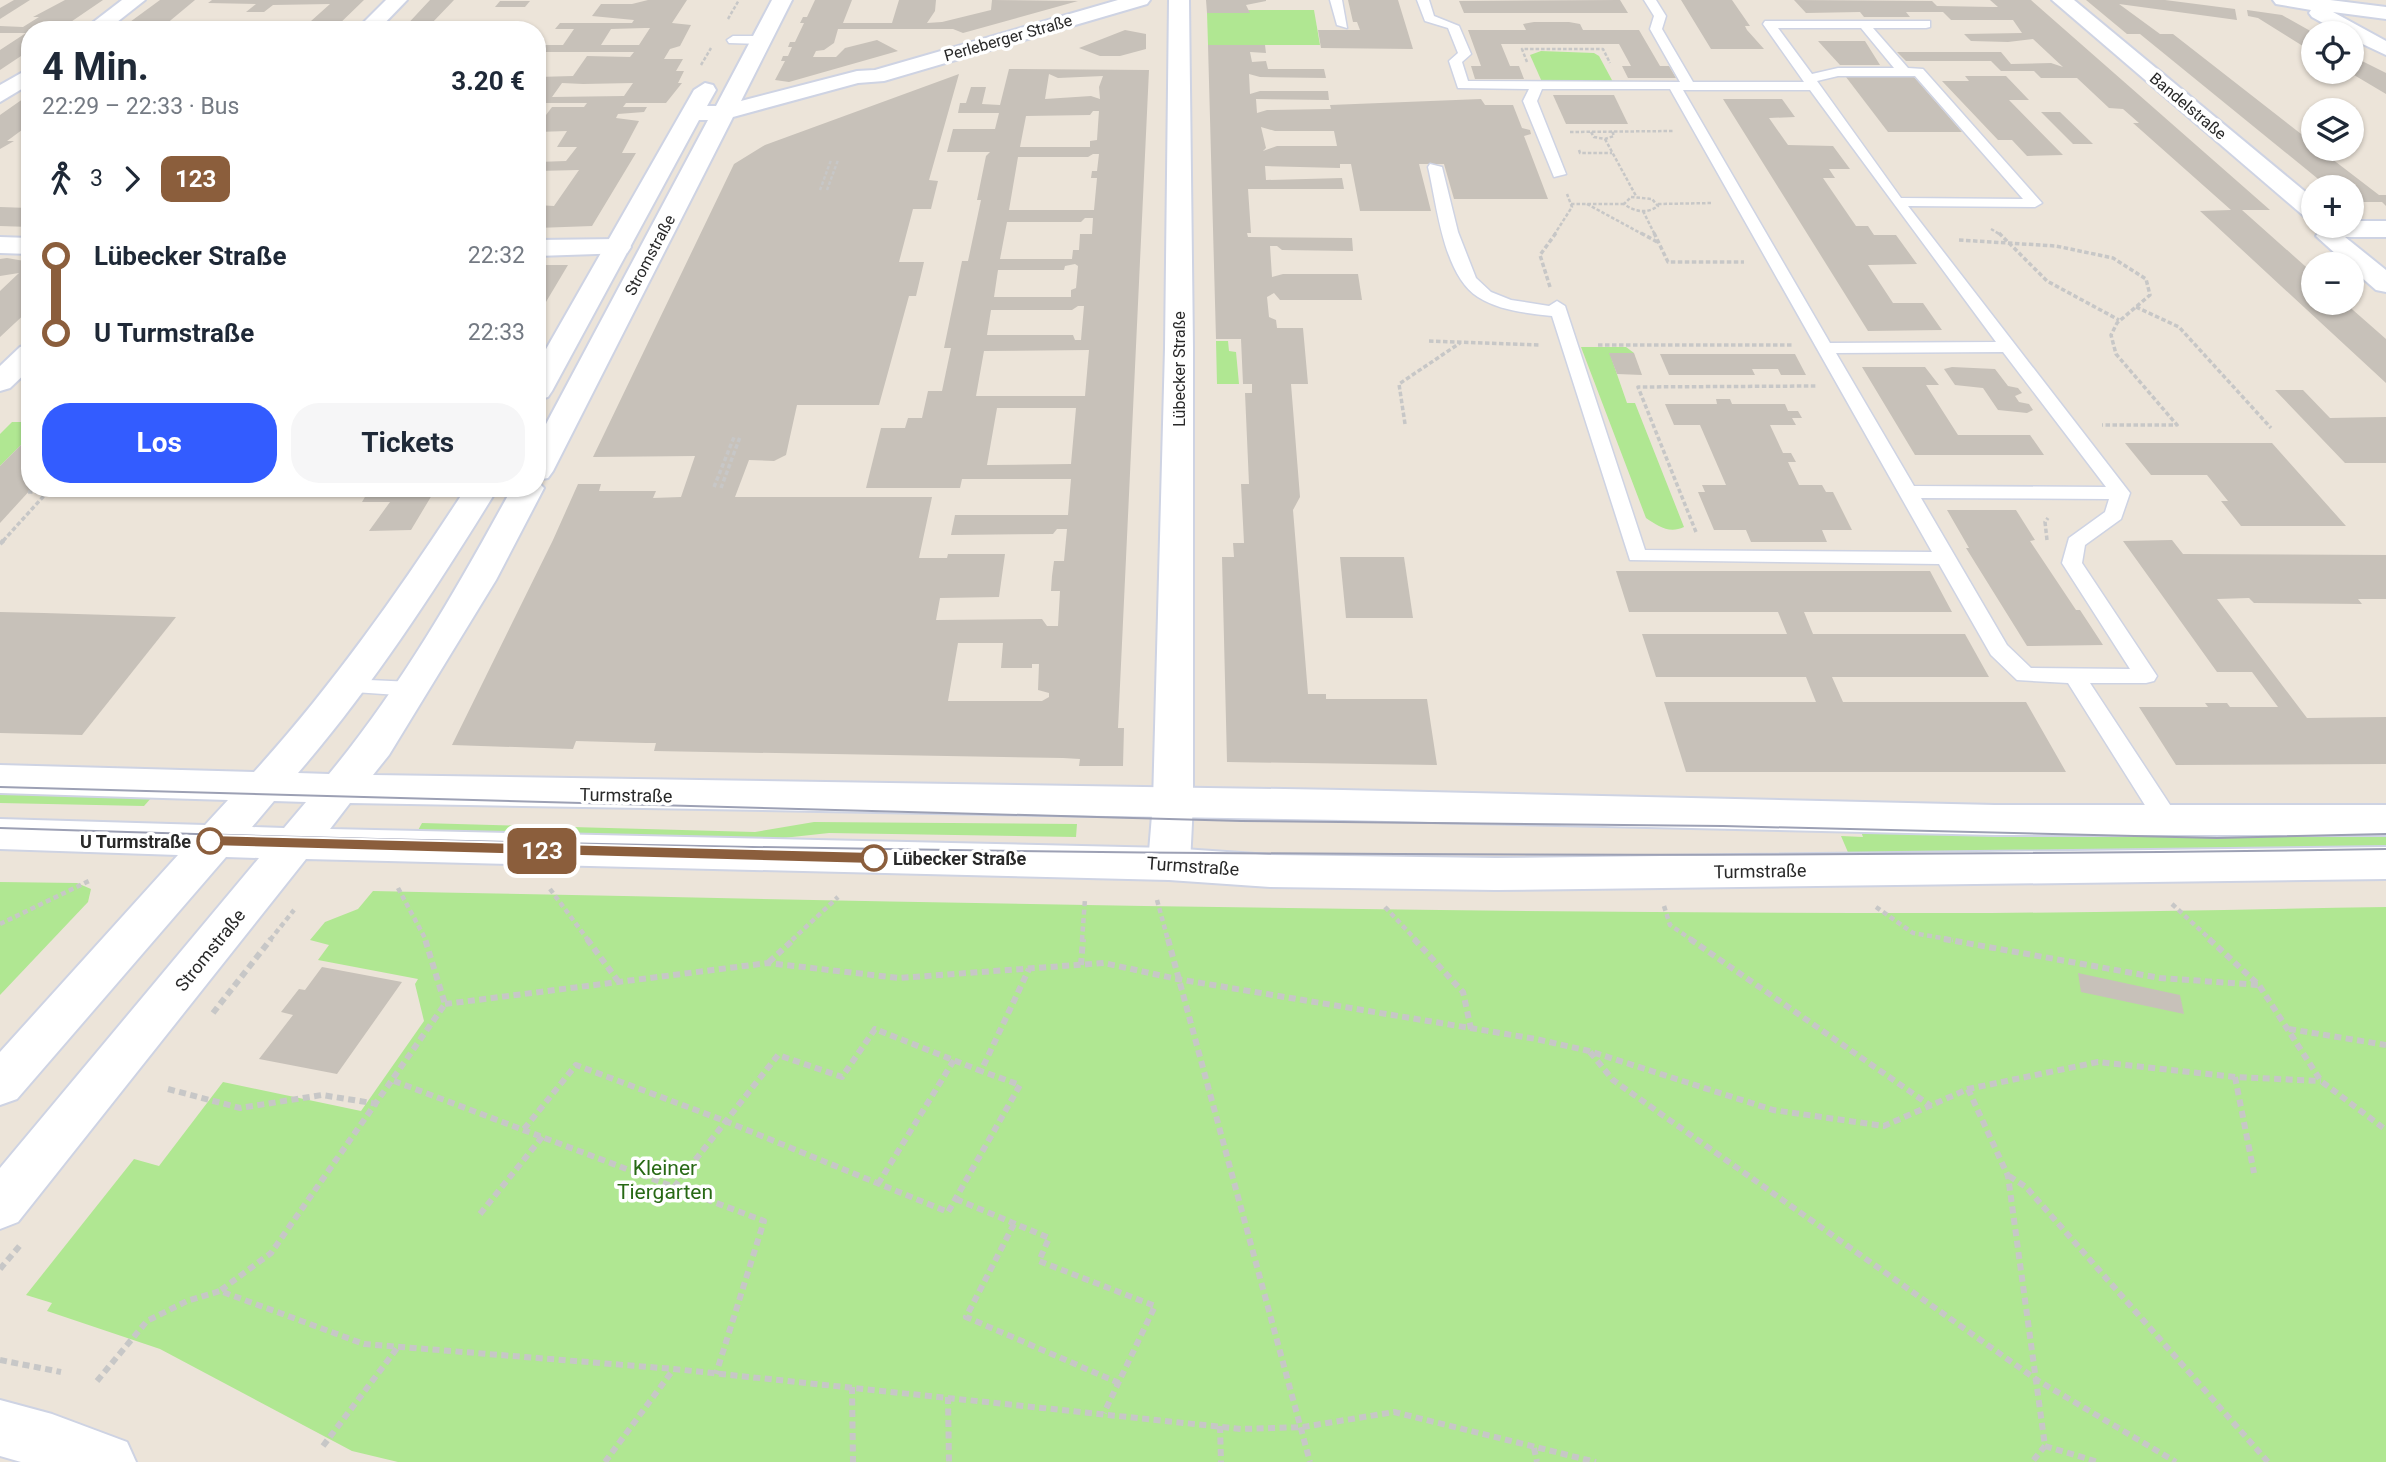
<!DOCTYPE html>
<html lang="de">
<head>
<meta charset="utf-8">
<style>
  :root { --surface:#fff; --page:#f6f6f7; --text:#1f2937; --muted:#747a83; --accent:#335cff }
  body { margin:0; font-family:Roboto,sans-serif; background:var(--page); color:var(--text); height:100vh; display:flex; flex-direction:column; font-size:26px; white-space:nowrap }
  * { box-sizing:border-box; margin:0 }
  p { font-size:23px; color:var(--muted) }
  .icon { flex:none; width:38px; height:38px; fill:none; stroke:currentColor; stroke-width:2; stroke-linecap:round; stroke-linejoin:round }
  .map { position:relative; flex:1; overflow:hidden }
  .details { position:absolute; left:21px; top:21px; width:525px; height:476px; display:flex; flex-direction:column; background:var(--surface); border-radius:28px; box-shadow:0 2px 5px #0004 }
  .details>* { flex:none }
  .badge { padding:0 14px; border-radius:10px; font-size:24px; line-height:46px }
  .tools { position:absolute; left:2301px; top:21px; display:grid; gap:14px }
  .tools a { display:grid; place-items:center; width:63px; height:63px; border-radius:50%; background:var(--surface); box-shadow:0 2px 5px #0004; font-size:35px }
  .map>.badge { position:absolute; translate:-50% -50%; box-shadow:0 0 0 4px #fff }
  .legs { display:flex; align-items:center; gap:10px; height:77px; padding:0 21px; font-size:23px }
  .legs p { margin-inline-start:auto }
  .head { display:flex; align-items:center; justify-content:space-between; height:119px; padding:0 21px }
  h1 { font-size:38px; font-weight:700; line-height:52px }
  .action { display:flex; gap:14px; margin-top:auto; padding:14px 21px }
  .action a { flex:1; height:80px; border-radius:28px; background:var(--accent); color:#fff; font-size:28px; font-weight:700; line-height:80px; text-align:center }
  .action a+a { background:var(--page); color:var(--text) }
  ul { padding:0 21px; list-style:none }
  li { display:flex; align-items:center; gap:24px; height:77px; font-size:26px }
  li i { display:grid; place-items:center; width:10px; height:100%; margin:0 9px; background:currentColor }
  li i::after { content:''; width:18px; height:18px; margin:-9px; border:5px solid; border-radius:50%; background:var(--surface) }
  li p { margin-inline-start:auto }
  li:first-child i { background:linear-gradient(#0000 50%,currentColor 0) }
  li:last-child i { background:linear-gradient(currentColor 50%,#0000 0) }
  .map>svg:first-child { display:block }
  .green { fill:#b0e792 }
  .building { fill:#c7c1b9; fill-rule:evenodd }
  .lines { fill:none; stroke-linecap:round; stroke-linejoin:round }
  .service-casing { stroke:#ced3e3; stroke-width:3 }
  .minor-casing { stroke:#ced3e3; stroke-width:4 }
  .secondary-casing { stroke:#ced3e3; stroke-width:4 }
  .path-far3 { stroke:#c7c7c7; stroke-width:2.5; stroke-dasharray:3.5 2; stroke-linecap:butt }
  .path-far2 { stroke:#c7c7c7; stroke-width:3.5; stroke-dasharray:4.5 2.5; stroke-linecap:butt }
  .path-far1 { stroke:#c7c7c7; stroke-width:4.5; stroke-dasharray:5 3.5; stroke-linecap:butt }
  .path { stroke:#c7c7c7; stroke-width:6; stroke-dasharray:7 4.5; stroke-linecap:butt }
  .service { fill:#fff; fill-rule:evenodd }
  .minor { fill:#fff; fill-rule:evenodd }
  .secondary { fill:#fff; fill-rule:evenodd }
  .tram { stroke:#9ca0b4; stroke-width:2 }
  .line-1 { fill:#8b5e3c; stroke:#fff; stroke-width:2 }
  .stop-1-dot { fill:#fff; stroke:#8b5e3c; stroke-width:3.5 }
  .labels { text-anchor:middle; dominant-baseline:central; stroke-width:7; stroke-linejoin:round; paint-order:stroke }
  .far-street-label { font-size:16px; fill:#292929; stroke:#fff }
  .street-label { font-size:18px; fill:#292929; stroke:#fff }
  .stop-label { font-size:18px; font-weight:bold; fill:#292929; stroke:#fff; text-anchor:end }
  .near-park-label { font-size:21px; fill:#286915; stroke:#fff }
</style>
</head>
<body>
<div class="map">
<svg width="2386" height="1462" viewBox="0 0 2386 1462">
  <rect width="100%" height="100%" fill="#ece4d9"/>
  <g class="green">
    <path d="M1250,10H1314L1320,45H1208L1207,13Z"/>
    <path d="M1541,51L1594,53L1599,56L1613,82H1542L1530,55Z"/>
    <path d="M1216,341H1228L1229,351L1236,352L1239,384H1217Z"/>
    <path d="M1581,347H1626L1634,353L1610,354L1627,403H1635L1684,527C1669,534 1658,526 1646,518Z"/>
    <path d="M12,422H30V436L0,466V434Z"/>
    <path d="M0,793L152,797L144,806L0,803Z"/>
    <path d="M814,822L1077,824L1076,837L829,833L756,841L416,834L422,823L755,832Z"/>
    <path d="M1858,823L2386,828V856L1853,864L1841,836L1863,837Z"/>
    <path d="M0,882L77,883L91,889L88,902L0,995Z"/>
    <path d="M373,891C912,902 1452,914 1991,913C2123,912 2254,909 2386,907V1462H398L352,1451L160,1349L47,1311L52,1303L26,1295L134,1159L159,1166L223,1082L361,1111L424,1021L415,984L418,979L318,960L329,945L310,940L325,922L358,909Z"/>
  </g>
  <g class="building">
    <path d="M14,0H30L0,19V8Z"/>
    <path d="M65,0H103L59,30H30V50L0,70V50L26,33H0V26L23,27L39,17H33Z"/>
    <path d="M160,0H195L159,30H119Z"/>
    <path d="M212,0H364L333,30H301L330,4L273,5L264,12H246L256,4L208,3Z"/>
    <path d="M430,0H454L431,24H442L437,30H402Z"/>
    <path d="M648,0H687L672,23L691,25L680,46L670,49L664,59H683L676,71H684L678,83H682L666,103H626L623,107H647L644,112L618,114L616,118L639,121L622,153H636L592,226L537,228V205L554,206L579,170L537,171V162L566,161L577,147H557L567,131L537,132V127L552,107H584L587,103H537V77L573,76L587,56L630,57L634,52H540L544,45H563L574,29H555L560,23H632L634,20L592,16L601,4H632ZM645,28H650L639,45H601L611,29ZM562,83L583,84L633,83L624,96L552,97Z"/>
    <path d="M815,0H852L843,23H892L899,0H936L935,11L927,23L942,22L991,10L992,0L1078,1L963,33L953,29H838L834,43L824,50L816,51L813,57H836L845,48L877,40L898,51L789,82L775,80L785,61H781L783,56H788L792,47H788L790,42H795L804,23H800L803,17H807Z"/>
    <path d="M1206,0H1266V1L1246,5L1250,13H1207Z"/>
    <path d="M1348,0H1398L1413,49L1321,48L1318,30H1360L1357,22H1353Z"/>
    <path d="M1620,0L1628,13H1464L1459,1Z"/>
    <path d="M1681,0H1732L1750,26H1745L1747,30L1764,49H1711Z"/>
    <path d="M1794,0L1932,1L1937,6L1993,7H1998L1990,0H2031L2270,210H2242L2314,274V303H2345L2386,339V383L2200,211L2231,210L2133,123H2139L2123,109L2109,108L2077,78H2041L2034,71H2001L1991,61H1906L1897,52H2001L2011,64L2051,63L2063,67L2033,39L2008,42L1971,41L1964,34L2022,33L2013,20H1951L1943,12H1906L1910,17H1864L1860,12L1806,13Z"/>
    <path d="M2086,0H2165L2235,9L2237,20L2119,4L2160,34H2173L2314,144V149H2319L2379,195H2386V206L2382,202H2352V187H2328L2140,34H2127Z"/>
    <path d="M500,1H530L525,7H495Z"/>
    <path d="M2247,10L2282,15L2314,33V53L2258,18L2248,16Z"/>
    <path d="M1534,22H1569L1580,24L1583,30H1639L1660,66H1669L1676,78H1628L1622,66H1631L1619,44H1501L1510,66H1519L1524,79H1475L1471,66H1481L1468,30H1526L1523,24Z"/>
    <path d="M1125,30L1146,34V49L1120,56H1100L1079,48Z"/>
    <path d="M1818,41H1865L1880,65H1840Z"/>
    <path d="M1208,45H1265L1266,53L1250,52L1252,62L1266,61L1268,69H1324L1326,78L1260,77L1249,74L1250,94L1260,91H1328L1329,100L1256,99L1257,113L1267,110L1331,109L1330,105L1481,99L1485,105H1513L1522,128L1530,130L1531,134L1524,136L1548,199H1454L1444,164H1419L1431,211H1360L1351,164H1340V168L1265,166L1266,180L1342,178L1344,189H1248L1251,233H1247L1248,237L1352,238L1353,251L1282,250L1277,246H1270L1272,277L1283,274H1358L1362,300H1280L1274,293L1267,297L1269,317L1276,320L1277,328H1303L1308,384H1291L1300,497L1293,510L1308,694H1326V699H1427L1437,765L1227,762L1222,557H1234L1233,543H1244L1241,484H1249L1245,393H1252V384H1243L1241,339H1216ZM1261,127L1275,131H1334L1337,146H1277L1263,151L1266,148Z"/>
    <path d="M2352,56L2386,73V94L2349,72H2352Z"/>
    <path d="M1009,69L1149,70L1118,728H1124L1123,766H1079L1080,759L1063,758L654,751L656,743H646L576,741L573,749L452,745L553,540L578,484H601L599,491H656L653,498L681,497L695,456L593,457L734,164L765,145L959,74L929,180L938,181L931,209H913L899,262H924L916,296H909L879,405H797L786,455L774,461L749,460L735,497H932L919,558H947L948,554H1005L999,597L940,598L936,620L1042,619L1047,626H1058L1060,591H1051L1052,576L1054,561H1064L1067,529H1057L1053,534L951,535L955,515H1068L1071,479H962L960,488H866L881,428H905L908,418H922L928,391H942L951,348H944L962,261H968L981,200H977L986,156L990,152H947L953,129H995L999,113H958L960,103H966L971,87H986L982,104L1000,105ZM1049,74L1058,78L1103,76L1099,87L1100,99L1091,96L1045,99ZM1093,111H1099L1098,125L1097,140L1090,141V147H1020L1026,116L1090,115ZM1093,154H1099L1097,171H1092L1091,178H1097L1094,210H1009L1018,157H1088ZM1085,218H1093L1092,234H1080L1079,250H1073L1072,259H1000L1007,222H1081ZM1075,264L1078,266L1076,288L1071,290V297H994L998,270H1064L1065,266ZM1078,306H1084L1081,340H1075L1073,335H987L991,310H1072ZM1089,350L1085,396H976L984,351ZM997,408H1076L1071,464L987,465ZM958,643H1003L1001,668H1032V664H1039L1038,690L1049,693V697L1042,701H948Z"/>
    <path d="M1965,76H2006L2029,100H2009L2063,155L2027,156L2012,140H1998L1942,81H1969Z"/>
    <path d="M1846,77H1914L1962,132H1888Z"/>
    <path d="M30,94V124L7,141H14L0,149V115Z"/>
    <path d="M1553,95H1614L1628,124H1566Z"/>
    <path d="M1723,99H1782L1795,117L1769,118L1788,145L1833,146L1850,169H1829L1835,178H1823L1856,226H1868L1874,235H1896L1917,264L1868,265L1893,303H1923L1942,330L1868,331Z"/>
    <path d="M2041,112H2060L2093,144H2073Z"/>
    <path d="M0,207L29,208L30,227L0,226Z"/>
    <path d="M7,258L30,262V309L0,337V291L19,273L0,276V259Z"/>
    <path d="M537,265H568L537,317Z"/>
    <path d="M1609,353H1634L1642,375L1617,374Z"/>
    <path d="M1660,354H1795L1806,375H1781L1778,369H1752L1755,375H1669Z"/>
    <path d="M1862,367H1925L1939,385H1926L1958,435H2030L2044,455H1915Z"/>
    <path d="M1952,367L1995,369L2008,386L2018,388L2022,393L2015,396L2019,402L2029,404L2033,410L2027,413L1998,410L1983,388L1955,385L1944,369Z"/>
    <path d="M2275,390H2303L2330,418L2386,417V463H2345Z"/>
    <path d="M1716,399H1730L1732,404H1785L1788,411H1798L1802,418H1792L1796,425H1770L1783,453H1791L1796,462H1788L1799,485H1822L1826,492H1833L1852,530H1822L1827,542H1751L1746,530H1714L1698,492H1705L1702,485H1726L1700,425H1674L1665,404H1717Z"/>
    <path d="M30,436L32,488L0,523V466Z"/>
    <path d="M2125,443H2272L2346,526H2241L2221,501H2228L2207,475H2151Z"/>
    <path d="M369,490H435L411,530L369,531L390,502H362Z"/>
    <path d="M1947,510H2016L2035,540L2030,541L2076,610H2080L2103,645L2027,646L1966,548H1969Z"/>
    <path d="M2172,540L2183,554L2386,555V599H2358L2362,604L2254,603L2249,598L2217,599L2307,718L2386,717V764L2176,765L2139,707H2208L2205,703H2227L2230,707H2278L2252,672H2217L2123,541Z"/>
    <path d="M1340,557H1404L1413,618H1346Z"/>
    <path d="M1616,571H1930L1952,612H1804L1813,634H1965L1989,677H1832L1843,702H2026L2066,772H1686L1664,702H1816L1806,677H1656L1642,634H1787L1778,612H1629Z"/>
    <path d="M0,612L44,613L176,617L82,735L0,733Z"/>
    <path d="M322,967L402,982L337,1074L259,1059L293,1015L281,1012L299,989L305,990Z"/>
    <path d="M2078,973L2180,995L2184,1014L2081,992Z"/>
  </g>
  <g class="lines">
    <g class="service-casing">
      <g id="service">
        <path d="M1330,0H1342L1347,28L1337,25Z"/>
        <path d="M1417,0H1429L1434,16L1459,26L1471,54L1462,62L1468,81L1680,82L1650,29L1654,16L1644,0H1656L1666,16L1662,29L1693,82H1804L1763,24L1765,21H1930V27L1926,28H1873L1908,68L1923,69L2042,203L2035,207L1908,206L2130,493L2121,519L2085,545L2082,563L2157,676L2154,681L2146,683H2090L2178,817L2181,823L2178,829L2169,832L2160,829L2068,683L2017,680L1991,655L1939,564L1630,560L1552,316C1527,313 1500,311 1478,297C1443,275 1437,204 1428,167L1430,164L1442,167L1458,232L1476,278L1491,292L1511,300L1549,306L1557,301L1565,306L1645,550L1932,552L1670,89H1542L1537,101L1566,174L1554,177L1523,101L1529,89L1458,88L1449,61L1458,53L1448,28L1425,21ZM1778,28H1861L1894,68H1838L1812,74ZM1838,76H1915L2023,199L1901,198L1817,81ZM1683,90H1810L1996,342L1830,343ZM2003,352L2106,487L1914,486L1836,353ZM1921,498L2109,499L2105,512L2069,538L2062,563L2130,669L2031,668L2007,645Z"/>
        <path d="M733,36H761L767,40L761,44L729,43L727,40Z"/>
        <path d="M347,679L413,682L421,684L424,689L421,694L413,696L339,691L336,686L339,681Z"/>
      </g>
    </g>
    <g class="minor-casing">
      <g id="minor">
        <path d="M122,0H145L107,30H83Z"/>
        <path d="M386,0H407L378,30H356Z"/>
        <path d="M1169,0H1189L1193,348V803L1190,864L1184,875L1169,880L1154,875L1148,864L1153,803L1165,348Z"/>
        <path d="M2052,0H2074L2314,199V219L2305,217Z"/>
        <path d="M2273,0H2330L2386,7V19L2333,12L2386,41V55L2352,39V33H2341L2312,17L2309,13L2311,10L2276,4Z"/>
        <path d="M30,68V84L0,102V85Z"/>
        <path d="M2352,221H2386V237H2345L2386,270V292L2376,290L2352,269V264H2347L2316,236L2323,226H2352Z"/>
        <path d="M0,237L30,238V254L0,253Z"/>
        <path d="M618,239L627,241L631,247L627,253L537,256V240Z"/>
        <path d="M30,344V369L10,388L0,391V366L20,347Z"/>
      </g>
    </g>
    <g class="secondary-casing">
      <g id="secondary">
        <path d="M772,0H792L741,101L857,71L875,70L1118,0H1150L1147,4L884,81L858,83L733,117L553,471L548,478L537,480V441L708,120H699L552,391L548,397L537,400V365L694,90L705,83L713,85L716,90L707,106H716Z"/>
        <path d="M537,481L544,488L496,580L389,755L373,775L1343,790L1995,805H2386V835H1995L1343,820L350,803L330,829L1169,848L1270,855L1496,858L2386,847V879L1496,890L1270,887L1169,880L306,859L18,1222L0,1229V1168L259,858L226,857L17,1099L0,1105V1052L178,855L0,849V819L205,825L228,800L0,793V765L254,772C334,684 401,588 466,488H498C437,587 374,685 298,773L329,774C401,687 458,587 512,488H537ZM274,801L306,802L284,828L252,827Z"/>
        <path d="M0,1400L52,1414L127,1442L136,1462H21L0,1456Z"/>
      </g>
    </g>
    <g class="path-far3">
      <path d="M728,19L739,0"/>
      <path d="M1527,62L1522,49H1603L1610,63"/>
      <path d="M701,65L711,48"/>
      <path d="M1570,132L1674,131"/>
      <path d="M1591,132L1594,137L1605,139L1614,136L1612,131"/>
      <path d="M1605,139L1636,196"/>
      <path d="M1579,150L1580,153H1612"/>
      <path d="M820,190L831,160"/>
      <path d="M827,190L838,160"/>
      <path d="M1631,197L1652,199L1658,206C1647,214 1635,212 1624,204Z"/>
      <path d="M1571,204H1624"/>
      <path d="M1587,204L1644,235"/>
      <path d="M1658,204L1713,203"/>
      <path d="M1643,211L1655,235"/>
      <path d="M1991,229L2001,235"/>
      <path d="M1554,235L1572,207L1567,194"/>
    </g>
    <g class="path-far2">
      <path d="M1641,233L1659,243"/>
      <path d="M1654,233L1668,262H1744"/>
      <path d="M1999,233L2047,281L2119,320"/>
      <path d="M1959,240L2056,246L2113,258L2146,279L2150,295L2117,323L2111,335L2116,354L2177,425H2102"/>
      <path d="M1550,287L1540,255L1556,233"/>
      <path d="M2136,307L2179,327L2271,428"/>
      <path d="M1429,341L1540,345"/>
      <path d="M1598,345H1792"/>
      <path d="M1405,424L1399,384L1460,343"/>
      <path d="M714,487L734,437"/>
      <path d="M721,488L740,437"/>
      <path d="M28,492H48"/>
      <path d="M1696,532L1638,387L1816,386"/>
      <path d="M2047,540L2045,522L2048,518"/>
      <path d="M3,541L51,488"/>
    </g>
    <g class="path-far1">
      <path d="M0,544L5,539"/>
      <path d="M398,888L426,940"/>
      <path d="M550,889L588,940"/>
      <path d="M1157,900L1168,940"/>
      <path d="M2172,904L2211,940"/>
      <path d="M1664,906L1670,925L1692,940"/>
      <path d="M1385,907L1416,940"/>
      <path d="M1876,907L1913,933L1953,940"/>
      <path d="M0,924L91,880"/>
      <path d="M270,940L294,910"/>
      <path d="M792,940L838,897"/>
      <path d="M1082,940L1085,899"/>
    </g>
    <g class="path">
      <path d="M587,939L618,981"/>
      <path d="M1168,939L1310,1462"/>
      <path d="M1414,939L1463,992L1471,1029"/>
      <path d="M1690,939L1931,1106"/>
      <path d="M1944,939L2160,978L2259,985"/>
      <path d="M2209,939L2259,985L2321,1081L2386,1130"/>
      <path d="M769,962L794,939"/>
      <path d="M1081,965L1083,939"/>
      <path d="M445,1004L768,963L899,978L1104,963L1177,979L1536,1039L1589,1051L1773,1110L1884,1126L1968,1089L2098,1062L2235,1077L2321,1081"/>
      <path d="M213,1013L271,939"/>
      <path d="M2289,1029L2386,1045"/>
      <path d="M1590,1052L1613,1080L2037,1380L2176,1462"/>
      <path d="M2235,1077L2254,1173"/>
      <path d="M394,1081L764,1221L716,1374"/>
      <path d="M168,1089L240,1108L322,1095L378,1104"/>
      <path d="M1968,1089L2008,1176L2045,1446L2032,1462"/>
      <path d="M524,1129L576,1065L725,1121L948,1212L1020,1085L981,1071"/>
      <path d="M2009,1176L2026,1187L2268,1462"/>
      <path d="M878,1184L954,1060"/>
      <path d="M674,1187L778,1055L842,1077L875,1029L981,1071L1029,969"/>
      <path d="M956,1199L1049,1238L1039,1261L1155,1306L1104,1413"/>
      <path d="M480,1214L543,1136"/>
      <path d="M1014,1224L966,1317L1119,1383"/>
      <path d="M0,1269L22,1243"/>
      <path d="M221,1290L271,1253L445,1004L425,939"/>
      <path d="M0,1360L61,1372"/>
      <path d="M97,1381L147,1321L187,1301L220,1291L364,1344L674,1369L1241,1429L1303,1427L1394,1412L1596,1462"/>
      <path d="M852,1387L853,1462"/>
      <path d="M948,1397L949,1462"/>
      <path d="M1220,1426L1221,1462"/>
      <path d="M323,1446L398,1347"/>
      <path d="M2045,1446L2098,1462"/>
      <path d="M1534,1448L1537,1462"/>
      <path d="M605,1462L673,1370"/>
    </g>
    <use href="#service" class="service"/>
    <use href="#minor" class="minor"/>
    <use href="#secondary" class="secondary"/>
    <g class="tram">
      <path d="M0,787L1241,821L1723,826L2217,838L2386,834"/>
      <path d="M0,828C795,854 1590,861 2386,849"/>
    </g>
  </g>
  <path class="line-1" d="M210,835L874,852L882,858L874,864L210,846L203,841Z"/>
  <g class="stop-1-dot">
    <circle cx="210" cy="841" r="12"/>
    <circle cx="874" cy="858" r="12"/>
  </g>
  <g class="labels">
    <g class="far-street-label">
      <text transform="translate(1008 38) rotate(-16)">Perleberger Straße</text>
      <text transform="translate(2188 106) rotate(40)">Bandelstraße</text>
      <text transform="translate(650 255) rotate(-62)">Stromstraße</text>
      <text transform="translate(1179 369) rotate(-90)">Lübecker Straße</text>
    </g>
    <g class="street-label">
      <text transform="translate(626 795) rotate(1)">Turmstraße</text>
      <text transform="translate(1193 866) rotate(4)">Turmstraße</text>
      <text transform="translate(1760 871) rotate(-1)">Turmstraße</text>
      <text transform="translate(210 950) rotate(-51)">Stromstraße</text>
    </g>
    <g class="stop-label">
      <text x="191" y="841">U Turmstraße</text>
      <text x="893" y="858" text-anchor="start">Lübecker Straße</text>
    </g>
    <g class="near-park-label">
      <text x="665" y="1168">Kleiner<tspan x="665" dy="24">Tiergarten</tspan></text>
    </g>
  </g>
</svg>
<div class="tools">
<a><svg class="icon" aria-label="locate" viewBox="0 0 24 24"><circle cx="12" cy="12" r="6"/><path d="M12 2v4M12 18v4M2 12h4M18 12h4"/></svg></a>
<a><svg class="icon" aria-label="layers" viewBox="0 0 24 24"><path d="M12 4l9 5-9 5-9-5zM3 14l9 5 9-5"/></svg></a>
<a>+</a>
<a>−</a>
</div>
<b class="badge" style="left:542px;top:851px;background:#8b5e3c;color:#fff">123</b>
<section class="details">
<div class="head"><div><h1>4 Min.</h1><p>22:29 – 22:33 · Bus</p></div><b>3.20 €</b></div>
<div class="legs"><svg class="icon" aria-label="walk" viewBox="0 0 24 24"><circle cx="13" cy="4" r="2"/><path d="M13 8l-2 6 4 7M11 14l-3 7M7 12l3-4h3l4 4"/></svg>3<svg class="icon" aria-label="forward" viewBox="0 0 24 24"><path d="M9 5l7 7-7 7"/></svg><b class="badge" style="background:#8b5e3c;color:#fff">123</b></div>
<ul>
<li><i style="color:#8b5e3c"></i><b>Lübecker Straße</b><p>22:32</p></li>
<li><i style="color:#8b5e3c"></i><b>U Turmstraße</b><p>22:33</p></li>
</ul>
<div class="action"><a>Los</a><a>Tickets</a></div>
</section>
</div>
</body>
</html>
